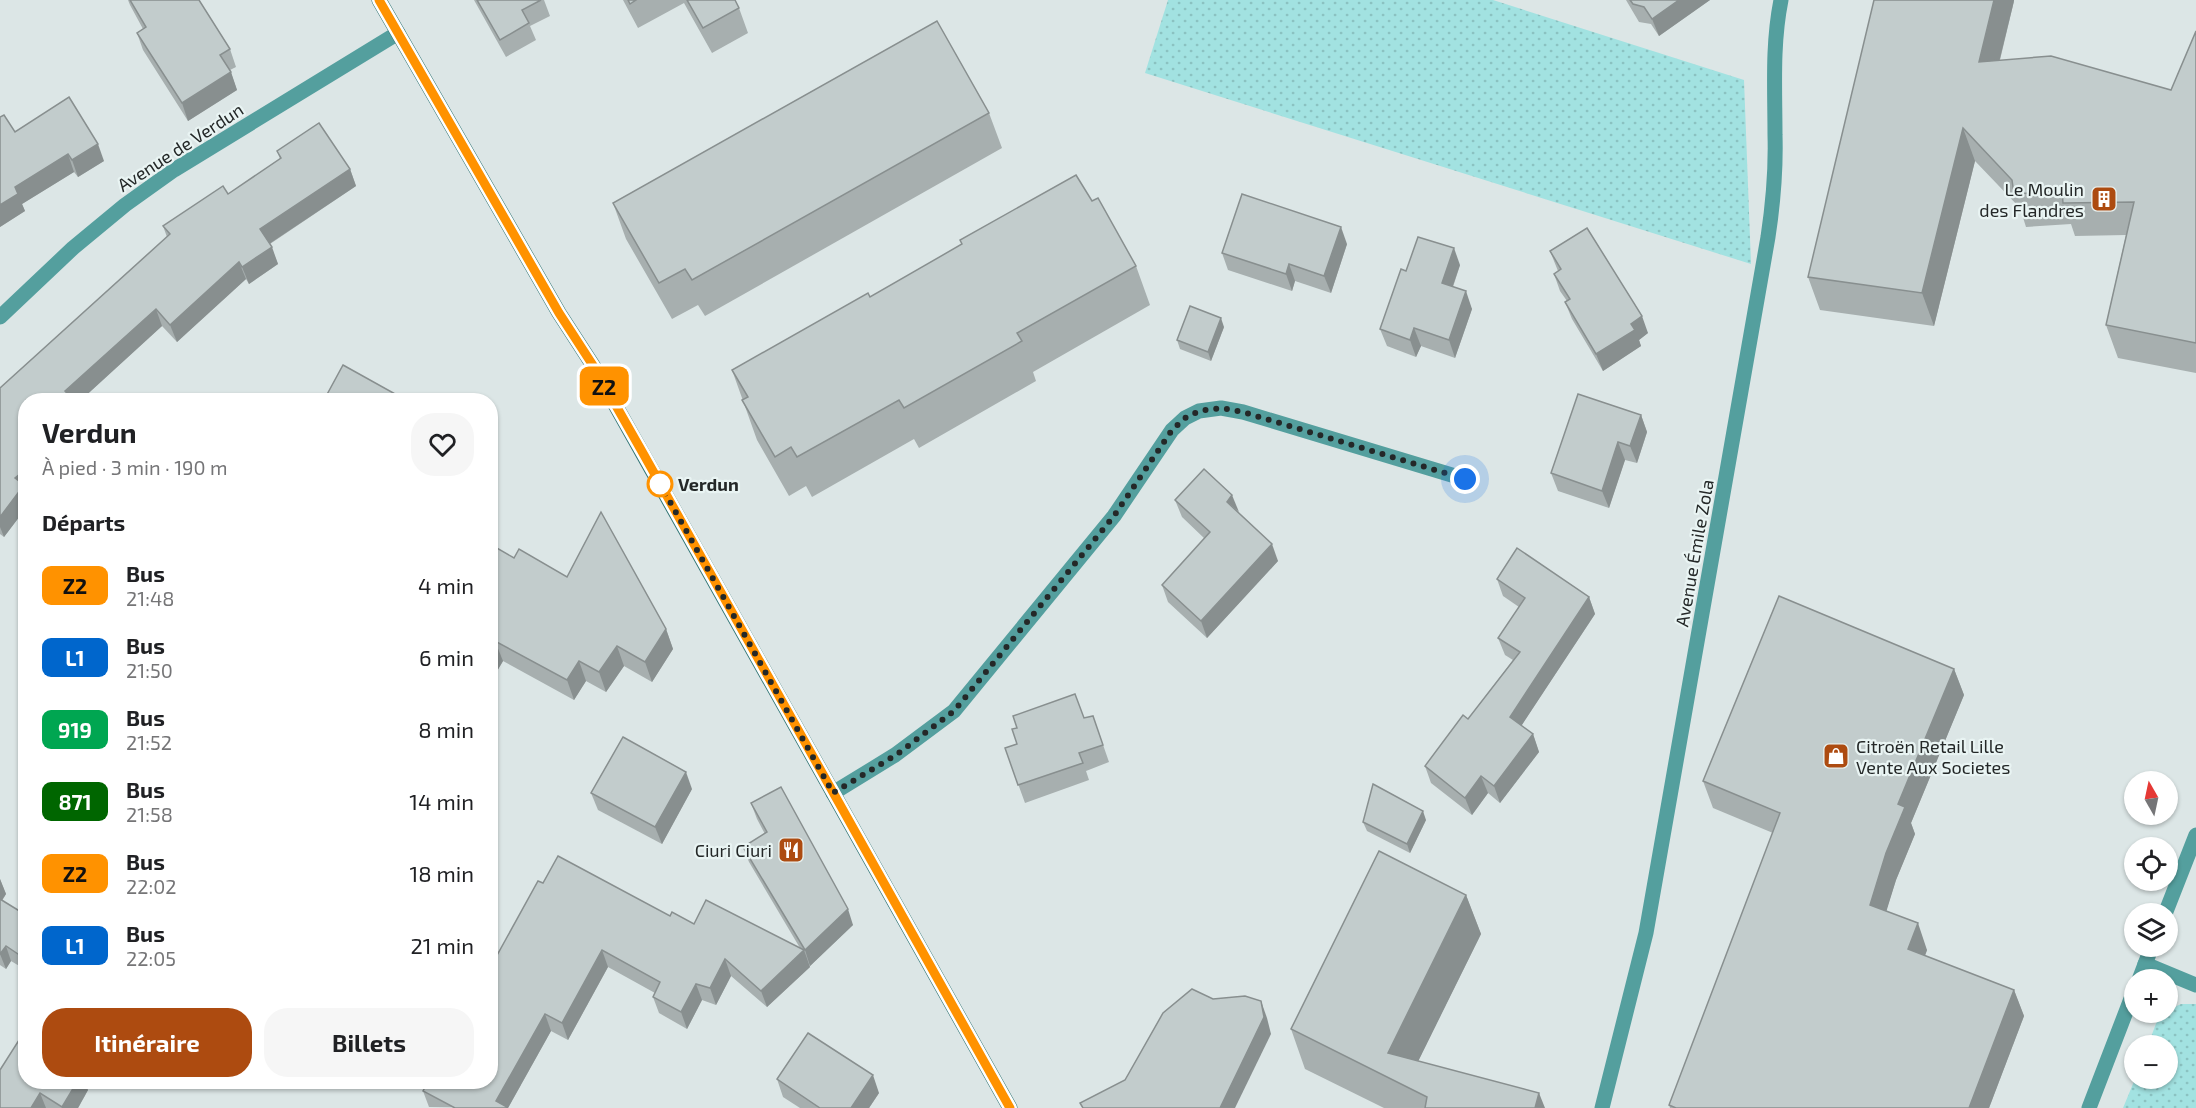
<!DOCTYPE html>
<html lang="fr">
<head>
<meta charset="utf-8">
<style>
  :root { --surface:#fff; --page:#f6f6f6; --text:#202124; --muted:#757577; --accent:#ad4b10 }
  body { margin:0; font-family:"Exo 2",sans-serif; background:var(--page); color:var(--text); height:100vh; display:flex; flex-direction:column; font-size:22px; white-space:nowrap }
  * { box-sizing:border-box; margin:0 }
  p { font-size:20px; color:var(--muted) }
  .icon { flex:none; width:33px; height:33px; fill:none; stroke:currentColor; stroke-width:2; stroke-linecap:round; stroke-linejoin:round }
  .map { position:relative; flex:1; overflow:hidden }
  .details { position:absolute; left:18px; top:393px; width:480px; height:696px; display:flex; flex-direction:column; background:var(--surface); border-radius:24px; box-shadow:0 2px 4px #0004 }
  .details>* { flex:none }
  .badge { padding:0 12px; border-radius:9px; font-size:21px; line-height:39px }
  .needle { width:39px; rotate:351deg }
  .tools { position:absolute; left:2124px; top:771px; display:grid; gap:12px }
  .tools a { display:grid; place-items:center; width:54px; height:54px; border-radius:50%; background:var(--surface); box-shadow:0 2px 4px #0004; font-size:30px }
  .you { position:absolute; width:30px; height:30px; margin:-15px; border:4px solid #fff; border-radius:50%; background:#1a73e8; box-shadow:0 0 0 9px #1a73e833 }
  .map>.badge { position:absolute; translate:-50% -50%; box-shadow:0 0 0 3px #fff }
  h2 { padding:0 24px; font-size:22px; line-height:54px }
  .round { display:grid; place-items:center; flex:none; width:63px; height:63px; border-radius:24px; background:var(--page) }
  .headline { display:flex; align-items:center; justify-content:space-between; height:102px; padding:0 24px }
  h1 { font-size:28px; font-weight:700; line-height:45px }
  .action { display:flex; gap:12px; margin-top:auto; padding:12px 24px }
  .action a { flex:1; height:69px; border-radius:24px; background:var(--accent); color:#fff; font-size:24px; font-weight:700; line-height:69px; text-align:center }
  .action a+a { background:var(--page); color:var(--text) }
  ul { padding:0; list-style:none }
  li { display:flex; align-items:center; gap:18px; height:72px; padding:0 24px }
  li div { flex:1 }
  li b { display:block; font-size:22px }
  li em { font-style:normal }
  li .badge { min-width:66px; font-weight:700; text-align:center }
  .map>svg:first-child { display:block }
  .grass { fill:url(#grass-dots) }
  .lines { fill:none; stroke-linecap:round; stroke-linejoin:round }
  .service { stroke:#549f9e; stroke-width:15 }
  .minor { stroke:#549f9e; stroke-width:15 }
  .secondary { stroke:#317575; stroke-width:15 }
  .wall { fill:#a7afaf }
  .shaded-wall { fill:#888f8f }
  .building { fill:#c2cccc; stroke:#888f8f; stroke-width:1.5 }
  .line-casing { stroke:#fff; stroke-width:14 }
  .line { stroke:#ff9200; stroke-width:9 }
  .walk { stroke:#242828; stroke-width:6; stroke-dasharray:0 10.8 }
  .stop-dot { fill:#fff; stroke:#ff9200; stroke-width:3 }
  .labels { text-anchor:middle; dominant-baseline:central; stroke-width:4.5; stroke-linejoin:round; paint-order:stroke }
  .street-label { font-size:18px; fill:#242828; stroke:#e9f4f3 }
  .poi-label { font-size:18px; fill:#242828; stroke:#e9f4f3; text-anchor:end }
  .stop-label { font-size:18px; font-weight:bold; fill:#242828; stroke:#e9f4f3; text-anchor:start }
</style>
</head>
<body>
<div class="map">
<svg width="2196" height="1108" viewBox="0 0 2196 1108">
  <defs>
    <pattern id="grass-dots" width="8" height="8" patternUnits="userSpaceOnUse" patternTransform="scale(1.5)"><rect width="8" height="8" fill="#a2e2e1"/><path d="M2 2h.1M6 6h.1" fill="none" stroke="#8bc2c1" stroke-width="1.8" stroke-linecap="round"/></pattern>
  </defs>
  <rect width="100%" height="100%" fill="#dce6e6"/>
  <g class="grass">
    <path d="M1168,0H1493L1744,80L1751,264L1145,73Z"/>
    <path d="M2181,1004H2196V1108H2123L2135,1079L2168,1078V1046L2148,1045L2160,1013L2168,1012V1010Z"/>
  </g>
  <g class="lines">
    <g class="service">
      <path d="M833,793L895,755L954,711L1114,516L1172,430L1185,418L1199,411L1221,408L1243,412L1465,479"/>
      <path d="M2145,964L2196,985"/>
    </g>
    <g class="minor">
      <path d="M0,317L73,248L125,205L174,170L398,33"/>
      <path d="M2165,914L2196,835"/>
      <path d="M2139,980L2152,946"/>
      <path d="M1602,1108L1646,933L1768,237C1773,204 1776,169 1775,135C1775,89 1772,45 1781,0"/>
      <path d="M2089,1108L2134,991"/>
    </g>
    <path class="secondary" d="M379,0L559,313L594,367L1010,1108"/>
  </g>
  <g class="wall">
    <path d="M128,0H199L230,49L236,67L230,70L237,90L188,121L143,50L137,33L143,29L130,5Z"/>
    <path d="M474,0H544L550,16L530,26L536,40L506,57Z"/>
    <path d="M623,0H735L739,8L748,33L712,53L684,3L638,28Z"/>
    <path d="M1626,0H1710L1659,36L1651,24L1639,22Z"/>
    <path d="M2014,1L2000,60L2171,90L2196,31V373L2118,358L2106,325L2126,235L2075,236L2071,224L2026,227L2020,208L1975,161L1934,326L1820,310L1808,277Z"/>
    <path d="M989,113L1002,148L705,316L698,305L672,319L626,239L613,203Z"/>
    <path d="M15,132L104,161L78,177L74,172L22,204L25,211L0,227Z"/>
    <path d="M277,151L350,169L356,186L270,244L278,264L249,284L246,279L177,342L162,326L81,400H26V508L4,537L0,534V388L167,237L163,226L228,194L280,159Z"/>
    <path d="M1092,201L1136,266L1150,305L1033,372L1036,381L919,448L914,439L812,497L806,486L789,496L757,440L732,370L870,297L962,245L960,240Z"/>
    <path d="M1347,244L1331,293L1295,281L1292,291L1228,270L1222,253Z"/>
    <path d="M1550,251L1648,333L1639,340L1641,346L1603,371L1572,319L1565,302L1567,301L1560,291L1554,274L1558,271Z"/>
    <path d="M1460,265L1453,287L1472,309L1455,358L1421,346L1416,357L1387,346L1380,329L1406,271Z"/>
    <path d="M1224,327L1211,361L1180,349L1177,340Z"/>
    <path d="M1641,415L1647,432L1637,463L1625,460L1609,508L1558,491L1551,473Z"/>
    <path d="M1175,500L1239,513L1278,561L1207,638L1168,602L1162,585L1205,539L1182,517Z"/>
    <path d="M490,544L514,558L567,577L666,629L673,649L652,682L624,666L606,692L586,681L574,700L503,661L490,683Z"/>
    <path d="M1497,579L1589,597L1595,614L1521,726L1533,734L1539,752L1500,803L1488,793L1472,815L1431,783L1425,766L1468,719L1513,660L1505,655L1498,638L1519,607L1503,596Z"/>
    <path d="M1954,669L1964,695L1911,823L1915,834L1896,880L1886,911L1927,950L1925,956L2014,990L2024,1016L1989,1108H1670L1669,1105L1773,833L1713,808L1703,781Z"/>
    <path d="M1093,716L1109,762L1086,771L1089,780L1025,803L1005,748Z"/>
    <path d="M692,789L662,844L598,810L591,793Z"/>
    <path d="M751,803L853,925L810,966L808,961L810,967L767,1007L731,976L716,1005L702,1000L687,1029L659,1013L653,997L655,993L608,967L568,1040L551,1031L508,1108L429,1107L423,1091L543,883L670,916L694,924L800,948L749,862L743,847L765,834L757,819Z"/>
    <path d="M1426,820L1410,853L1367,831L1363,822Z"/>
    <path d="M0,879L6,894L2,901L26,915V970L11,961L6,969L0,965Z"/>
    <path d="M1466,895L1481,934L1418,1061L1545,1108H1384L1305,1069L1291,1029Z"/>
    <path d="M0,1070L88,1090L78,1108H0Z"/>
    <path d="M777,1079L879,1093L869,1108H800L783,1097Z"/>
  </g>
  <g class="shaded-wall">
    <path d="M1679,0H1710L1659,36L1652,19Z"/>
    <path d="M1994,0H2014V1L1991,95L1979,62Z"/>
    <path d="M231,72L237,90L188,121L182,103Z"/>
    <path d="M1963,128L1975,161L1934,326L1922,293Z"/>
    <path d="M98,144L104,161L78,177L72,160Z"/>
    <path d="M68,154L74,172L22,204L25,211L0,227V205L15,187Z"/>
    <path d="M350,169L356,186L266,246L260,229Z"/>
    <path d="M1341,227L1347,244L1331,293L1324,276Z"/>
    <path d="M272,247L278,264L249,284L242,267Z"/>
    <path d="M1454,248L1460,265L1448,300L1442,283Z"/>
    <path d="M239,262L246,279L177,342L170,325Z"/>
    <path d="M1289,264L1295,281L1292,291L1286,274Z"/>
    <path d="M1466,291L1472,309L1455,358L1449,340Z"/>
    <path d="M156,309L162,326L81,400H69L65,391Z"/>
    <path d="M1642,316L1648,333L1639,340L1641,346L1603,371L1596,354L1631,324Z"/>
    <path d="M1221,318L1224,327L1211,361L1208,352Z"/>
    <path d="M1414,328L1421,346L1416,357L1410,340Z"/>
    <path d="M1641,415L1647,432L1637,463L1630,446Z"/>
    <path d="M1618,442L1625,460L1609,508L1602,491Z"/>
    <path d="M26,469V508L4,537L0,527V517L15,478Z"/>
    <path d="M1232,495L1239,512L1227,502Z"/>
    <path d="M1272,544L1278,561L1207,638L1201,621Z"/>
    <path d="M1589,597L1595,614L1516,734L1510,717Z"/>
    <path d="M666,629L673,649L652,682L645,662Z"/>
    <path d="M495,641L503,661L490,683V650Z"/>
    <path d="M617,646L624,666L606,692L599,672Z"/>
    <path d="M579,661L586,681L574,700L567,680Z"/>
    <path d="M1954,669L1964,695L1911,823L1915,834L1896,880L1880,932L1870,905L1898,804Z"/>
    <path d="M1533,734L1539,752L1500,803L1494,786Z"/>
    <path d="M686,772L692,789L662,844L655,827Z"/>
    <path d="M1481,776L1488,793L1472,815L1465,798Z"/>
    <path d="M1423,811L1426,820L1410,853L1407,844Z"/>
    <path d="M0,879L6,894L0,903Z"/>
    <path d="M1466,895L1481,934L1406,1086L1388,1053Z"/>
    <path d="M848,909L853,925L810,966L805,950Z"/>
    <path d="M1918,923L1927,950L1917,976L1908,949Z"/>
    <path d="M6,946L11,961L6,969L0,954Z"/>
    <path d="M602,950L608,967L568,1040L562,1023Z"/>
    <path d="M804,950L810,967L767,1007L761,991Z"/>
    <path d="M725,959L731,976L716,1005L710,988Z"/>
    <path d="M696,984L702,1000L687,1029L681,1012Z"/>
    <path d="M2014,990L2024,1016L1989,1108H1969Z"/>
    <path d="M1261,1001L1267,1018L1271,1034L1235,1108H1220Z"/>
    <path d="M545,1014L551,1031L508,1108H499L496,1101Z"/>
    <path d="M873,1075L879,1093L869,1108H851Z"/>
    <path d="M77,1082H85L88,1090L78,1108H62V1107Z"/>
    <path d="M40,1093L46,1108H31Z"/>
    <path d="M1539,1093L1545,1108H1535Z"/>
  </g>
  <g class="building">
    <path d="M130,0H199L230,49L220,55L231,72L182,103L137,33L146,27Z"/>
    <path d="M477,0H541L522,10L529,23L500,40Z"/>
    <path d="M628,0H636L630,4Z"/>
    <path d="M687,0H735L739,8L703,28Z"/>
    <path d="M1630,0H1679L1652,19L1644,7L1633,4Z"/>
    <path d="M1874,0H1994L1979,62L2051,56L2171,90L2196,31V343L2106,325L2134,202L2063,203L2062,191L2014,194L2012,180L1963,128L1922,293L1808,277Z"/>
    <path d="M937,21L989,113L692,280L685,269L659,283L613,203Z"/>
    <path d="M69,97L98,144L72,160L68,154L15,187L18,194L0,205V117L4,115L15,132Z"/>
    <path d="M319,123L350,169L260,229L272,247L242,267L239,262L170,325L156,309L65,391L73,400H26V469L15,478L24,485L0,517V388L170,234L163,226L223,186L228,194L281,158L277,151Z"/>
    <path d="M1076,175L1092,201L1098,198L1136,266L1017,333L1022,341L904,408L899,400L797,457L791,447L775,457L742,400L748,397L732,370L868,293L870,297L962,244L960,240Z"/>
    <path d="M1242,194L1341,227L1324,276L1289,264L1286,274L1222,253Z"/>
    <path d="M1587,228L1642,316L1631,324L1635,330L1596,354L1565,302L1570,299L1554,274L1561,269L1550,251Z"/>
    <path d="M1418,237L1454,248L1442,283L1466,291L1449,340L1414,328L1410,340L1380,329L1401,269L1406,271Z"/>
    <path d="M1190,306L1221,318L1208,352L1177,340Z"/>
    <path d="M343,365L406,400H324Z"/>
    <path d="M1578,394L1641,415L1630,446L1618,442L1602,491L1551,473Z"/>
    <path d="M1204,469L1232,495L1227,502L1272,544L1201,621L1162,585L1210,532L1175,500Z"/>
    <path d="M601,512L666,629L645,662L617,646L599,672L579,661L567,680L495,641L490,650V544L514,558L519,549L567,577Z"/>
    <path d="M1517,548L1589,597L1510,717L1533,734L1494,786L1481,776L1465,798L1425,766L1463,715L1468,719L1520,652L1498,638L1525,598L1497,579Z"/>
    <path d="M1779,596L1954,669L1898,804L1905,807L1886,853L1870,905L1918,923L1908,949L2014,990L1969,1108H1676L1669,1105L1780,813L1703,781Z"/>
    <path d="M1075,694L1084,718L1093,716L1103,745L1079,753L1083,763L1018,785L1005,748L1017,744L1012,729L1017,728L1013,716Z"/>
    <path d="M623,737L686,772L655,827L591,793Z"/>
    <path d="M1373,784L1423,811L1407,844L1363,822Z"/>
    <path d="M781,787L848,909L805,950L743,847L767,832L751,803Z"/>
    <path d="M1379,851L1466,895L1388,1053L1539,1093L1535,1108H1425L1427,1097L1291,1029Z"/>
    <path d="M558,856L670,916L672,912L694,924L706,900L804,950L761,991L725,959L710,988L696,984L681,1012L653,997L660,982L602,950L562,1023L545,1014L496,1101L507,1107L506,1108H455L423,1091L428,1082H490V968L538,881L543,883Z"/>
    <path d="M0,899L26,915V955L24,958L6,946L0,954Z"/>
    <path d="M1192,989L1213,999L1245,996L1261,1001L1264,1017L1220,1108H1083L1080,1103L1125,1080L1163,1013Z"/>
    <path d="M26,1029V1082H77L62,1107L40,1093L31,1108H0V1070Z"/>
    <path d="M808,1033L873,1075L851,1108H820L777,1079Z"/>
  </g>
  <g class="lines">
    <g class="line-casing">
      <path id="line" d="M379,0L559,313L594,367L644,455L1010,1108"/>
    </g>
    <use href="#line" class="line"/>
    <path class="walk" d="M660,484L833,793L896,755L954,711L1114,516L1172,430L1185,418L1199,411L1221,408L1243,412L1465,479"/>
  </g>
  <defs>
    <g id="building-square" transform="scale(1.35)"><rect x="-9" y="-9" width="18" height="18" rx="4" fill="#ad4b10" stroke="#e9f4f3"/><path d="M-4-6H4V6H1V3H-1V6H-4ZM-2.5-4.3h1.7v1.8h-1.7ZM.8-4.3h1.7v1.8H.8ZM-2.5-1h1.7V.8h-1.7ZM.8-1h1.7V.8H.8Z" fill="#fff"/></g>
    <g id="shop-square" transform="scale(1.35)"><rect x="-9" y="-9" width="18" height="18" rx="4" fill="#ad4b10" stroke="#e9f4f3"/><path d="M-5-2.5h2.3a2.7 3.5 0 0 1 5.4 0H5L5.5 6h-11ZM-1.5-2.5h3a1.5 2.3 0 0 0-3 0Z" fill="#fff"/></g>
    <g id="restaurant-square" transform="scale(1.35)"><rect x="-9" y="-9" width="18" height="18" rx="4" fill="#ad4b10" stroke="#e9f4f3"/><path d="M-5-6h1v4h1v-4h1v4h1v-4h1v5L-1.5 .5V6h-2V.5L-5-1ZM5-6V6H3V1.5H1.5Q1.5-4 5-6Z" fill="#fff"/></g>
  </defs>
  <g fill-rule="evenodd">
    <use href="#building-square" x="2104" y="199"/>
    <use href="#shop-square" x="1836" y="756"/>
    <use href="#restaurant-square" x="791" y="850"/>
  </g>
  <circle class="stop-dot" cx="660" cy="484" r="12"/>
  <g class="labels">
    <g class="street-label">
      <text transform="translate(180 147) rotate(-33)">Avenue de Verdun</text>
      <text transform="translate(1694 553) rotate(-80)">Avenue Émile Zola</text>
    </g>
    <g class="poi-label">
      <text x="2084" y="189">Le Moulin<tspan x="2084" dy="21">des Flandres</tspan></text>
      <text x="1856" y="746" text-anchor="start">Citroën Retail Lille<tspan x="1856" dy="21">Vente Aux Societes</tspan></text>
      <text x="772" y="850">Ciuri Ciuri</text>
    </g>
    <g class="stop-label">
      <text x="678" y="484">Verdun</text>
    </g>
  </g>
</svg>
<div class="tools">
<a><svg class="needle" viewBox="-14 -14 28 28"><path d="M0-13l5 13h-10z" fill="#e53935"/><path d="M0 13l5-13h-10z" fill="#757577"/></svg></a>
<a><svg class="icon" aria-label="locate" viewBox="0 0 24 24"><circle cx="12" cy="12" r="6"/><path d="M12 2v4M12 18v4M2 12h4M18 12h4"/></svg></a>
<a><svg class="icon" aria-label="layers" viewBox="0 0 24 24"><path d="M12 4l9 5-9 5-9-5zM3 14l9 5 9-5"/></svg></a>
<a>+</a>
<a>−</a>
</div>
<div class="you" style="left:1465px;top:479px"></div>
<b class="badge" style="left:604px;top:386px;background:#ff9200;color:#111">Z2</b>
<section class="details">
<div class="headline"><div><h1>Verdun</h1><p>À pied · 3 min · 190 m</p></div><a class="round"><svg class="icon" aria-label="heart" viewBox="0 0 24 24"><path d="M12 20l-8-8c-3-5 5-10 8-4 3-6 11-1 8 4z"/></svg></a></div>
<h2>Départs</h2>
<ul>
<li><span class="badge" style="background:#ff9200;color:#111">Z2</span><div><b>Bus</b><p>21:48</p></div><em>4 min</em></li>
<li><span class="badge" style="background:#06c;color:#fff">L1</span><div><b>Bus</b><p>21:50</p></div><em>6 min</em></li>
<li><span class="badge" style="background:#00a651;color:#fff">919</span><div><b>Bus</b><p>21:52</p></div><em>8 min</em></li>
<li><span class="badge" style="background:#060;color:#fff">871</span><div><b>Bus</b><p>21:58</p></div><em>14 min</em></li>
<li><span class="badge" style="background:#ff9200;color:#111">Z2</span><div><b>Bus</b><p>22:02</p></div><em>18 min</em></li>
<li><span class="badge" style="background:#06c;color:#fff">L1</span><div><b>Bus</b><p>22:05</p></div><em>21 min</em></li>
</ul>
<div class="action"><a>Itinéraire</a><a>Billets</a></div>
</section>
</div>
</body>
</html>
